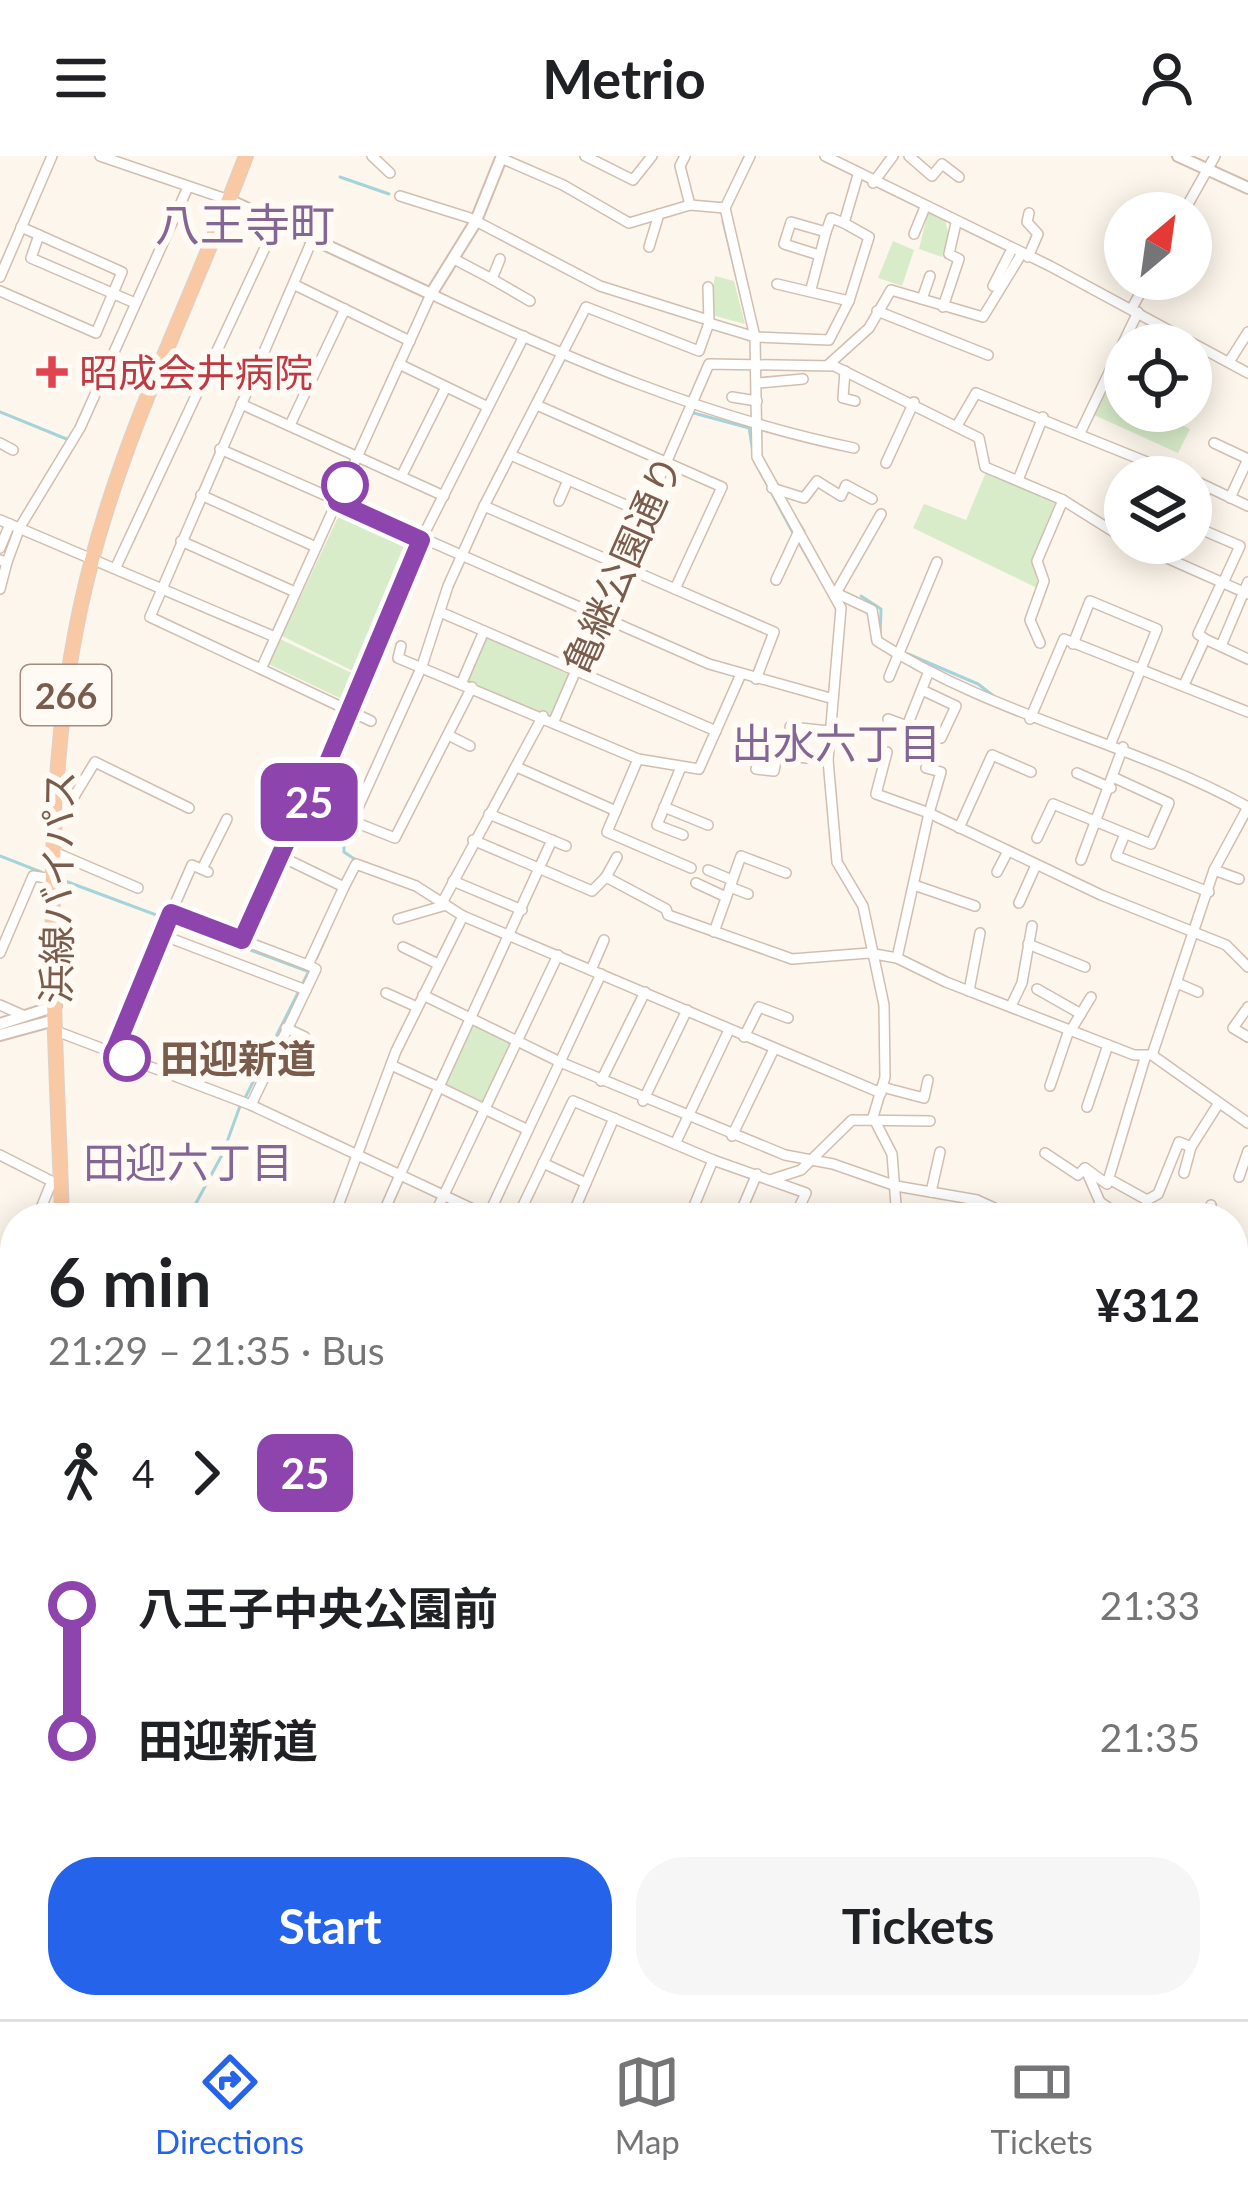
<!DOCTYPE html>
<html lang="en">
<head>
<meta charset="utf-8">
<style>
  :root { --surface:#fff; --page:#f6f6f6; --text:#202124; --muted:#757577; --line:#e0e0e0; --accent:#2563eb }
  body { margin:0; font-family:Lato,"Noto Sans JP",sans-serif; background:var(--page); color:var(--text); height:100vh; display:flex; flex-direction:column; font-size:45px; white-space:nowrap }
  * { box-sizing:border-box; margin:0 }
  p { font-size:39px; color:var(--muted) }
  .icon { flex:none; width:66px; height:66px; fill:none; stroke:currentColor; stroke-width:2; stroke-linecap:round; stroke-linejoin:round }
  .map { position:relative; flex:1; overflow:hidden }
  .details { position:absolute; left:0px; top:1047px; width:1248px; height:816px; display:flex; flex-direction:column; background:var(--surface); border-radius:48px 48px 0 0; box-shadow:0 6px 30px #0003 }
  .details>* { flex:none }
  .badge { padding:0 24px; border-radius:18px; font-size:42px; line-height:78px }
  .needle { width:78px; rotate:29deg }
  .fabs { position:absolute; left:1104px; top:36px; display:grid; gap:24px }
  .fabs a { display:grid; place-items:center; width:108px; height:108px; border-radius:50%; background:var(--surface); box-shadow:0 6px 30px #0003; font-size:60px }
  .map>.badge { position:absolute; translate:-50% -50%; box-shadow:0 0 0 6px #fff }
  .legs { display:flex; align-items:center; gap:18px; height:132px; padding:0 48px; font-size:39px }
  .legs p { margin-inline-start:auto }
  .overview { display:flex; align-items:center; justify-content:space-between; height:204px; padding:0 48px }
  h1 { font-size:66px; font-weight:700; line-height:90px }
  .cta { display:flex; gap:24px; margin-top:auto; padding:24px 48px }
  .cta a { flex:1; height:138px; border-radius:48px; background:var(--accent); color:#fff; font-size:48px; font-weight:700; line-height:138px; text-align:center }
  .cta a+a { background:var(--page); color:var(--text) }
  ul { padding:0 48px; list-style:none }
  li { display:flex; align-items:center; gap:42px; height:132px; font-size:45px }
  li i { display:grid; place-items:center; width:18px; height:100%; margin:0 15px; background:currentColor }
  li i::after { content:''; width:30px; height:30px; margin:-15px; border:9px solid; border-radius:50%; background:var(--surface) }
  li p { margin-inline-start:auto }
  li:first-child i { background:linear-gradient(#0000 50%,currentColor 0) }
  li:last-child i { background:linear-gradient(currentColor 50%,#0000 0) }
  header { display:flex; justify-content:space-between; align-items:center; height:156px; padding:0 48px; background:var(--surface); font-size:54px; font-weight:700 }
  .tabs { display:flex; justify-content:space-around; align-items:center; height:168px; border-top:3px solid var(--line); background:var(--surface); font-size:33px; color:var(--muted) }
  .tabs a { display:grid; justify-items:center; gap:6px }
  .tabs .selected { color:var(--accent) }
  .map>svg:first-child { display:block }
  .green { fill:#d8ecc9 }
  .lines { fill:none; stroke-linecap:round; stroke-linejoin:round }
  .stream { stroke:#a5d3da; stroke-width:3 }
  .river { stroke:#bfe3e8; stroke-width:15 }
  .minor-casing { stroke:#d1beb0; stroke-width:12 }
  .tertiary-casing { stroke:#d1beb0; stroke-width:14 }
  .trunk-casing { stroke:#dad1cd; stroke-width:16 }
  .minor { stroke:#fff; stroke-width:9 }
  .tertiary { stroke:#fff; stroke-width:10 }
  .trunk { stroke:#f9c8a4; stroke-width:14 }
  .line-1-casing { stroke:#fff; stroke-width:27 }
  .line-1 { stroke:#8e44ad; stroke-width:18 }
  .health-dot { fill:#e0444e; stroke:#fffaf3; stroke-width:4.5 }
  .stop-1-dot { fill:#fff; stroke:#8e44ad; stroke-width:6 }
  .labels { text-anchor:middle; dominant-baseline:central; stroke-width:12; stroke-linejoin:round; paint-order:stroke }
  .shield { fill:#fffaf3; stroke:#a28b7f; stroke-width:3 }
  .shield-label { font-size:36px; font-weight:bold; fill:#7a5c4d }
  .health-label { font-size:39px; fill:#be3a42; stroke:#fffaf3; text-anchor:start }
  .street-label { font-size:39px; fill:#7a5c4d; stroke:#fffaf3 }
  .stop-label { font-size:39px; font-weight:bold; fill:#7a5c4d; stroke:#fffaf3; text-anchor:start }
  .neighbourhood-label { font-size:42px; fill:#846695; stroke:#fffaf3 }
  .quarter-label { font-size:45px; fill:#846695; stroke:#fffaf3 }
</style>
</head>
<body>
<header><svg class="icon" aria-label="menu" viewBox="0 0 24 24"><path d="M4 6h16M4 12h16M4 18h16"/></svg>Metrio<svg class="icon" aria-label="person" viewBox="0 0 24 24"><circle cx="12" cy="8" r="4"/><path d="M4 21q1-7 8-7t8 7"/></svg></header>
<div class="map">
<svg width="1248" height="1863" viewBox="0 0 1248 1863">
  <rect width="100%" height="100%" fill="#fdf6ec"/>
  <g class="green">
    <path d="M928,56L945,63L949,80L942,101L919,93Z"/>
    <path d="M893,85L914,94L902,130L878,122Z"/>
    <path d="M715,120L734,125L745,168L708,158Z"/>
    <path d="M1104,232L1125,242V255H1155L1190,273L1178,297L1092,258Z"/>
    <path d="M986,316L1056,345L1032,403L1039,433L913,372L924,348L966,364Z"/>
    <path d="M341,355L414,388L359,518L282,480Z"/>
    <path d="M486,478L573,516L553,562L465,525Z"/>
    <path d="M280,483L358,520L346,545L268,508Z"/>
    <path d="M471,865L512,887L482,950L441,930Z"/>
  </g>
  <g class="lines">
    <g class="stream">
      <path d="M340,21L389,38"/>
      <path d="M723,65L746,160"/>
      <path d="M158,87L171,56"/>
      <path d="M0,256L69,284"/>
      <path d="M690,256L749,272"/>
      <path d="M749,271L753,297"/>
      <path d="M755,306L793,377"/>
      <path d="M783,342L804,375"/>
      <path d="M798,385L814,413"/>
      <path d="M861,440L881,453L880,481"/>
      <path d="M908,498L978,528L995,541"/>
      <path d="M344,677V696L356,704"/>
      <path d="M0,700L41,716"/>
      <path d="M65,725L307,815"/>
      <path d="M316,803L327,779"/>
      <path d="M245,942L311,811"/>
      <path d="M188,1062L223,997L240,950"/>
      <path d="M0,1296L15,1303"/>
      <path d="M778,1848L780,1863"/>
    </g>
    <g class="river">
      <path d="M1233,1379L1248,1388"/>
      <path d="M271,1848L272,1863"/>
    </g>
    <g class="minor-casing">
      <g id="minor">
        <path d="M100,0L229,44"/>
        <path d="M372,0L390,17"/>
        <path d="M585,0L633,24L652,0"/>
        <path d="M685,0L680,10L690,49"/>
        <path d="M750,0L725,52L755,181L757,301L841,452L828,604L837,706L863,750L884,849L885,921L873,961L892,998L897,1062"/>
        <path d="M825,0L1050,110L1248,217"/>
        <path d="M909,0L932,20L942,8L959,21"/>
        <path d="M501,2L563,29L629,67L690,49L725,52"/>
        <path d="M873,27L893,0"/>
        <path d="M400,40L470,62L600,130L705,163"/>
        <path d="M1183,57L1215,0"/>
        <path d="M914,78L925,51"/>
        <path d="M39,79L31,102L135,147"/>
        <path d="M649,91L659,58"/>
        <path d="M819,99L784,88L791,66L826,76L831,62L844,67"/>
        <path d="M1028,101L1038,78L1027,66L1029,57"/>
        <path d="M454,103L492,123"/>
        <path d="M500,103L492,123L530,145"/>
        <path d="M0,121L52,0"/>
        <path d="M777,128L849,145L869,81L844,67L858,19"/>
        <path d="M295,129L410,185"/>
        <path d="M993,130L1012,93"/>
        <path d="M811,133L826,76"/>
        <path d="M0,135L96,177L122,116L21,71"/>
        <path d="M922,143L930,120"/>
        <path d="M943,151L959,103L949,98L956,67"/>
        <path d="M1132,152L1148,123"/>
        <path d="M877,155L988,199"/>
        <path d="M709,167L755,181L829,184L849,145"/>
        <path d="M1229,206L1248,176"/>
        <path d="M399,208L488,251"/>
        <path d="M828,209L869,172L891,134L983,161L1022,97"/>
        <path d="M845,215L843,242L855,245"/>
        <path d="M758,227L803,223"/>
        <path d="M732,241L757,245"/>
        <path d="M241,248L444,340"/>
        <path d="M958,268L976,237L1184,321"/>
        <path d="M290,269L345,153"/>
        <path d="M1080,277L1138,156"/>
        <path d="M0,287L13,294"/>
        <path d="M1214,287L1248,303"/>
        <path d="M220,293L709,508L830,542"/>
        <path d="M513,300L644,357"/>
        <path d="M886,307L914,246"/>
        <path d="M402,319L446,231"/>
        <path d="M1191,323L1208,331L1191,363"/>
        <path d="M1018,324L1043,261"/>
        <path d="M1208,331L1248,350"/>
        <path d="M772,332L804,342L817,325L841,340L846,329L872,343"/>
        <path d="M201,339L316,391"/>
        <path d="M1230,342L1248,303"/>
        <path d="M559,345L568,324"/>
        <path d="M484,350L675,433L722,331L539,250"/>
        <path d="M0,364L275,481"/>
        <path d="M1191,369L1240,390L1223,427"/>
        <path d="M181,385L295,436"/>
        <path d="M1133,387L1248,438"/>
        <path d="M0,392L10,368"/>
        <path d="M0,404L7,406L20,371L80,272L188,31"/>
        <path d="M116,411L278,64"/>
        <path d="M776,424L798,377"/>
        <path d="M0,433L7,406"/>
        <path d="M675,433L774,476L756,523"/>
        <path d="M836,437L872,454L877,485C993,560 1128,585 1248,651"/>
        <path d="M836,437L881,358"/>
        <path d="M440,456L716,575"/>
        <path d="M1205,483L1198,478L1222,426"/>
        <path d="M1040,487L1030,464L1044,425L1037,405L1063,344"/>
        <path d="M1073,488L1090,445L1157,473L1111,587"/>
        <path d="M401,490L398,502L638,603L699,613L741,518"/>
        <path d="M1221,490L1248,426"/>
        <path d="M261,513L150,461L313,82"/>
        <path d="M889,521L937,406"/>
        <path d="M462,526L484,475"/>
        <path d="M1184,529L1205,483L1248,503"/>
        <path d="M472,531L395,682L352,665L422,510L448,430L484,350L586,151L699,195L709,167L708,131"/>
        <path d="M922,534L956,550L941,582L929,575"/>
        <path d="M888,563L907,570L929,515"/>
        <path d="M1030,563L1064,483L1248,556"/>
        <path d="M371,565L261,513L431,138C568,203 705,261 854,292"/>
        <path d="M554,565L709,208L834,210L979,282L985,311L1063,344L1125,383"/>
        <path d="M790,571L829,575"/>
        <path d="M448,579L470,590"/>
        <path d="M887,596L876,638L929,657L941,616L926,612"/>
        <path d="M638,603L607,676L691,712"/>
        <path d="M681,611L657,669L683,679"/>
        <path d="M519,612L616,655"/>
        <path d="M756,613L774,615L777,599L828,604"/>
        <path d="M1077,617L1111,632"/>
        <path d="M56,650L69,649L95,606L189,652"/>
        <path d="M664,651L708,669"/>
        <path d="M489,658L566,690"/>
        <path d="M959,672L992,599L1031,616"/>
        <path d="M1125,678L1116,700L1209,736"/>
        <path d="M1037,682L1053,648L1151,688L1169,647L1115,622"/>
        <path d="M473,684L592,735L606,721L666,753L668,759L792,803L869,797L897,802L946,826L1134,899H1152L1248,967"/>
        <path d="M552,684L439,931L528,974L560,906L785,999L833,1008L896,1030L977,1044L1016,1062"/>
        <path d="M54,696L138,732"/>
        <path d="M280,700L344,731L308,809L316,813L306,834"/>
        <path d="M1081,704L1123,591"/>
        <path d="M202,713L227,663"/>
        <path d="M708,714L732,724"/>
        <path d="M1214,714L1239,723"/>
        <path d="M997,716L1008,695"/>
        <path d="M606,721L617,701"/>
        <path d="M453,725L522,754"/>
        <path d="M696,727L726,741"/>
        <path d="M914,729L975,750"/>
        <path d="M344,731L356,708L416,730L463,760"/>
        <path d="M730,731L748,738"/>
        <path d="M442,747L543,560"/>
        <path d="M1019,747L1036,709"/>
        <path d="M171,757L192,709L208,716"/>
        <path d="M398,763L446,749"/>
        <path d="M714,776L741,700L786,717"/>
        <path d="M162,779L306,834L251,949"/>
        <path d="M242,784L296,664L318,630L421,384L524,180"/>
        <path d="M1028,788L1085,811"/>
        <path d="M403,791L438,808"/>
        <path d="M0,797L33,720L54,723"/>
        <path d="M897,802L929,657L1101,739L1226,789L1248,811"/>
        <path d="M591,814L604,784"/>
        <path d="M1177,827L1198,836"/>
        <path d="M1037,833L1081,858"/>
        <path d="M969,835L980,777"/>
        <path d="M386,837L417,851"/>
        <path d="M423,839L560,906L601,818"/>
        <path d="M0,849L25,860"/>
        <path d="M1011,850L1022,827L1032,770"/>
        <path d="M1248,851L1233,872L1248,881"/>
        <path d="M286,872L305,881"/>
        <path d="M1071,874L1091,841"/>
        <path d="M56,875L251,949L492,1062"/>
        <path d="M744,881L759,851L788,862"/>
        <path d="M113,898L171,757L308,809"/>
        <path d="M1152,899L1214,714L1248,651"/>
        <path d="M601,925L645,836"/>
        <path d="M1050,930L1069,874"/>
        <path d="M882,931L924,942L928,924"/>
        <path d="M643,945L687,854"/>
        <path d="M1087,951L1108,889"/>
        <path d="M732,980L774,893"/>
        <path d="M1045,997L1078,1019L1085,1012"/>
        <path d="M0,999L61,1030"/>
        <path d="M713,1004L675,988L729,874"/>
        <path d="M543,1007L586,1027"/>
        <path d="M1184,1017L1191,991"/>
        <path d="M1239,1021L1248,995"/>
        <path d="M773,1023L801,1014L852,964L930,965"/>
        <path d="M1109,1023L1147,1044L1158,1038L1179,986L1191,991L1217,950"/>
        <path d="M931,1036L940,996"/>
        <path d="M1100,1046L1124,1062"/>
        <path d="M488,1060L528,974"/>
        <path d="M37,1062L52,1025"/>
        <path d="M344,1062L335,1058L396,895L463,760L881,937"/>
        <path d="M381,1062L439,931L391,909"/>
        <path d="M433,1062L558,799"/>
        <path d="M517,1062L573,945L675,988"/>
        <path d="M571,1062L614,962"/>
        <path d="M689,1062L713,1004L806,1037L794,1062"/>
        <path d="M738,1062L757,1018"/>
        <path d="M1094,1062L1100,1046L1085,1012L1107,1028L1145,902"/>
        <path d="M1204,1062L1211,1049"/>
        <path d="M1233,1118L1248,1119"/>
        <path d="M0,1152L15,1116"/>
        <path d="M1233,1188L1248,1196"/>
        <path d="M1233,1251L1248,1224"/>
        <path d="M1233,1267L1248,1273"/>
        <path d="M1233,1363L1248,1338"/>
        <path d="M0,1369L15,1374"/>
        <path d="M0,1456L15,1463"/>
        <path d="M1233,1466L1248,1474"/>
        <path d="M1233,1553L1248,1523"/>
        <path d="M1233,1599L1248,1614"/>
        <path d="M1233,1659L1248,1675"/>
        <path d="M1233,1714L1248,1726"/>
        <path d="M0,1715L15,1721"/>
        <path d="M1233,1780L1248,1790"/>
        <path d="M200,1848L202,1863"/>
        <path d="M260,1848L261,1863"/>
        <path d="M282,1848L283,1863"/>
        <path d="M768,1848L772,1863"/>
        <path d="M810,1848L814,1863"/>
        <path d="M884,1848L911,1863"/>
        <path d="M449,1863L455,1848"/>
        <path d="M943,1863L950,1848"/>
        <path d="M1124,1863L1129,1848"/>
        <path d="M1188,1863L1202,1848"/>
      </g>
    </g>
    <g class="tertiary-casing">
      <g id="tertiary">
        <path d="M1178,0L1248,32"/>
        <path d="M229,44L431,138L475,67L502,0"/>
        <path d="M0,868L56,850"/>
        <path d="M0,879L55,864"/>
        <path d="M1233,1558L1248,1566"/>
        <path d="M1233,1590L1248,1569"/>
        <path d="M296,1848L343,1863"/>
        <path d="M337,1848L369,1863"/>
      </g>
    </g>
    <g class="trunk-casing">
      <g id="trunk">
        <path d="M62,1062C55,842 34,615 93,400C130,262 196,133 246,0"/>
        <path d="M115,1848L117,1863"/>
      </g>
    </g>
    <use href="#minor" class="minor"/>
    <use href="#tertiary" class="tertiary"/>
    <use href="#trunk" class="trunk"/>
  </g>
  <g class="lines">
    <g class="line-1-casing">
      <path id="line-1" d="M127,902L113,898L171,757L242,784L296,664L318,630L421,384L337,346L345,329"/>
    </g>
    <use href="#line-1" class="line-1"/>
  </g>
  <path class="health-dot" d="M46 198h12v12h12v12h-12v12h-12v-12h-12v-12h12z"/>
  <g class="stop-1-dot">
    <circle cx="345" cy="329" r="21"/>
    <circle cx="127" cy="902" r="21"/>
  </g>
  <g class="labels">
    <rect class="shield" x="21" y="509" width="90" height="60" rx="9"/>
    <g class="shield-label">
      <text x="66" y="539">266</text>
    </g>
    <g class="health-label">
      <text x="79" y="216">昭成会井病院</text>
    </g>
    <g class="street-label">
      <text transform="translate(622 408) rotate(-66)">亀継公園通り</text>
      <text transform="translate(57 731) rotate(-89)">浜線バイパス</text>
    </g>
    <g class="stop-label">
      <text x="160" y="902">田迎新道</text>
    </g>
    <g class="neighbourhood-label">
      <text x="836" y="587">出水六丁目</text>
      <text x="188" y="1006">田迎六丁目</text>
    </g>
    <g class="quarter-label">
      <text x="245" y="68">八王寺町</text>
    </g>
  </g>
</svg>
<div class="fabs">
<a><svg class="needle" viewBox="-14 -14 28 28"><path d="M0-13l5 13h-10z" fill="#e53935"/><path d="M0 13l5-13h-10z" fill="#757577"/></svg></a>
<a><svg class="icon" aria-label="locate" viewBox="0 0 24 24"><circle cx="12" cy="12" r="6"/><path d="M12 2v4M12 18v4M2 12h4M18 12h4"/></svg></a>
<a><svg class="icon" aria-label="layers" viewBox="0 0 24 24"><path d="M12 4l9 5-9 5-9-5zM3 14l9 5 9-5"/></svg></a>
</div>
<b class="badge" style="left:309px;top:646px;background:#8e44ad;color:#fff">25</b>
<section class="details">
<div class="overview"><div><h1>6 min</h1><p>21:29 – 21:35 · Bus</p></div><b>¥312</b></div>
<div class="legs"><svg class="icon" aria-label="walk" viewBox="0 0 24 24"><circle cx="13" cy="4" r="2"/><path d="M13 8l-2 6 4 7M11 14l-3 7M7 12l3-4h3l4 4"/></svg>4<svg class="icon" aria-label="forward" viewBox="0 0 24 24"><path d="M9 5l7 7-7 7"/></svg><b class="badge" style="background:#8e44ad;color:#fff">25</b></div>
<ul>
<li><i style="color:#8e44ad"></i><b>八王子中央公園前</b><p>21:33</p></li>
<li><i style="color:#8e44ad"></i><b>田迎新道</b><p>21:35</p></li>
</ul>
<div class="cta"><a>Start</a><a>Tickets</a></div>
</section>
</div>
<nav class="tabs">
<a class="selected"><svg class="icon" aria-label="directions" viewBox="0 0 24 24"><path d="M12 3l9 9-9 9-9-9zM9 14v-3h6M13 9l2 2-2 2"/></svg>Directions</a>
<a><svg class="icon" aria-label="map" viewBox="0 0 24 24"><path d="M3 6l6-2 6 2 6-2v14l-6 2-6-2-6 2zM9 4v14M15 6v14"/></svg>Map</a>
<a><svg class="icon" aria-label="tickets" viewBox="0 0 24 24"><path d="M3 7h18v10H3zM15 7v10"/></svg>Tickets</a>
</nav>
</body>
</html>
